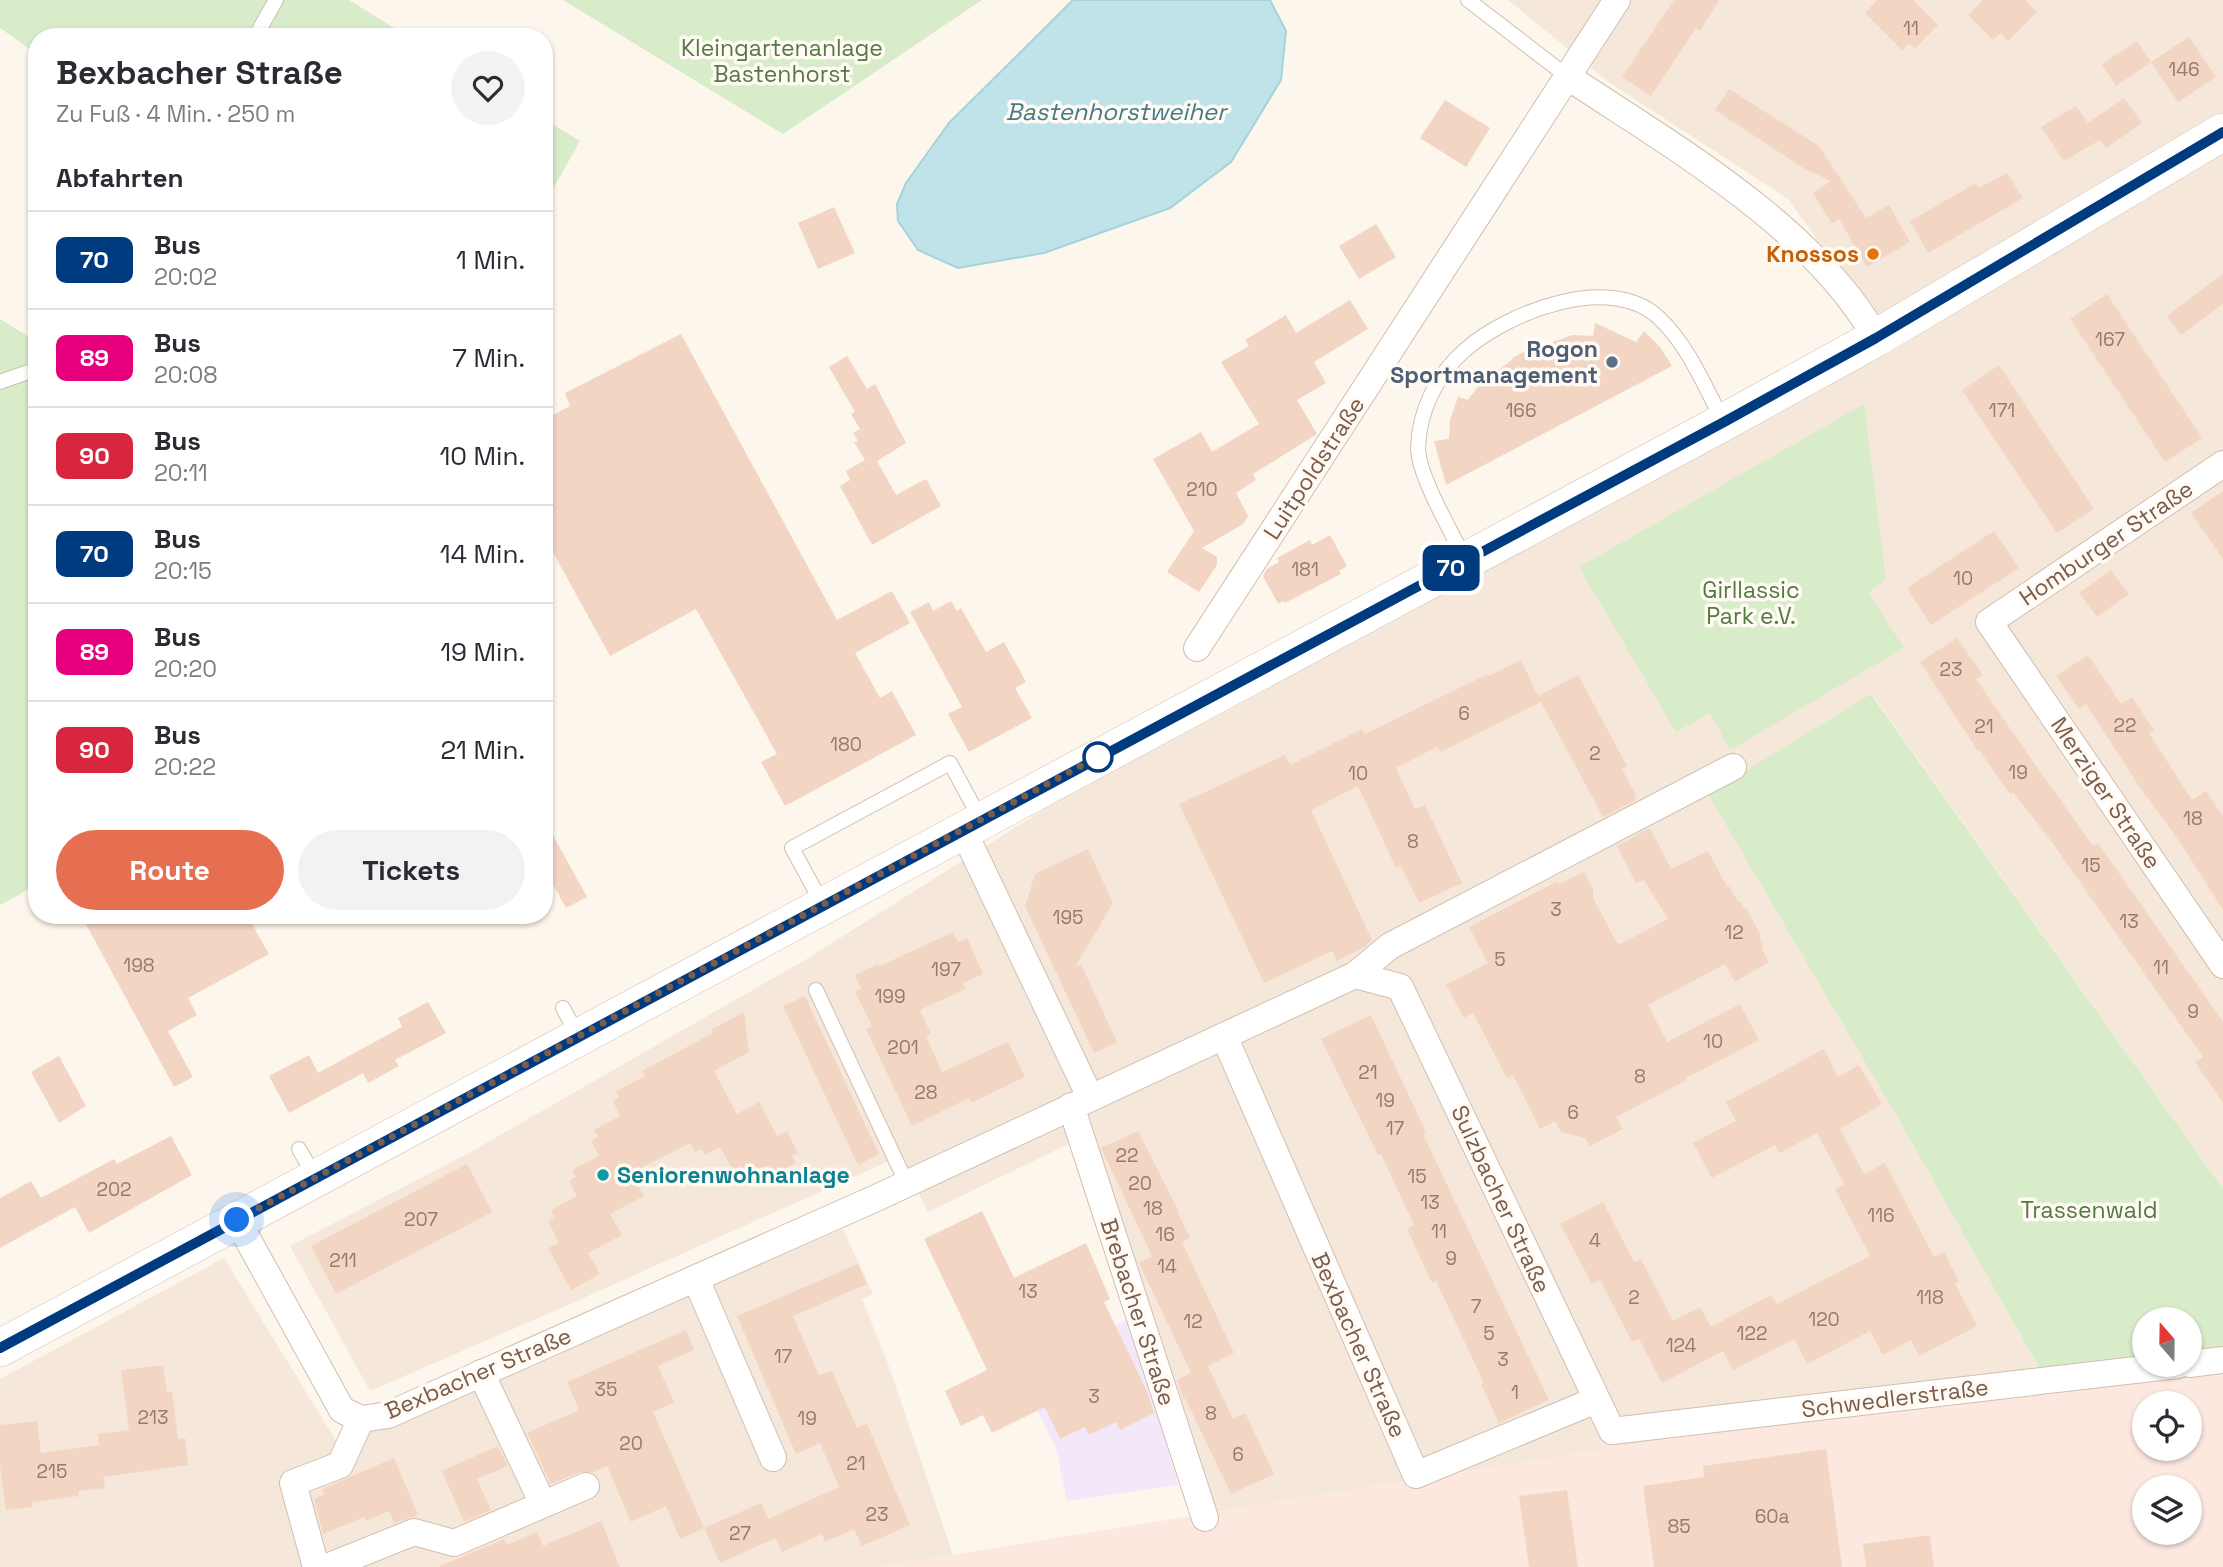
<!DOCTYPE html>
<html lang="de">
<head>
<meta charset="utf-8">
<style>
  :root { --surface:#fff; --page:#f2f2f3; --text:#2b2b33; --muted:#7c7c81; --line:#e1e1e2; --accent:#e76f51 }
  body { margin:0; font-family:"Space Grotesk",sans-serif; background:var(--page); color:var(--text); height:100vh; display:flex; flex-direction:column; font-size:26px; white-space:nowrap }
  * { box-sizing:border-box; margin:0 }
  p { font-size:23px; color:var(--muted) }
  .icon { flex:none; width:38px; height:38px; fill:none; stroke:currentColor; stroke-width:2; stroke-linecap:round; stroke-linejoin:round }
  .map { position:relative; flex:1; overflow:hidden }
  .panel { position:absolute; left:28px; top:28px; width:525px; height:896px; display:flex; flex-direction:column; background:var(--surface); border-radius:28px; box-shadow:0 2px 5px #0004 }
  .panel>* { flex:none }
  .badge { padding:0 14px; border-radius:10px; font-size:24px; line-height:46px }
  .needle { width:46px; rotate:340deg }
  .controls { position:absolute; left:2132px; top:1307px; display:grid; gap:14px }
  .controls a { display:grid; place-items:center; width:70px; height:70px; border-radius:50%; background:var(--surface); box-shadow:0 2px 5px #0004; font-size:35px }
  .you { position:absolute; width:35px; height:35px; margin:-18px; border:5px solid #fff; border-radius:50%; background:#1a73e8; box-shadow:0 0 0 10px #1a73e833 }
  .map>.badge { position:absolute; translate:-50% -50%; box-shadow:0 0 0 4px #fff }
  h2 { padding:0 28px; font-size:26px; line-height:63px }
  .round { display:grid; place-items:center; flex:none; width:74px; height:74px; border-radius:37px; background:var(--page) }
  .headline { display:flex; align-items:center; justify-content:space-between; height:119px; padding:0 28px }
  h1 { font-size:33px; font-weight:800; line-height:52px }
  .button { display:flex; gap:14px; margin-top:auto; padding:14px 28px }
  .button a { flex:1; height:80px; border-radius:42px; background:var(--accent); color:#fff; font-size:28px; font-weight:800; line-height:80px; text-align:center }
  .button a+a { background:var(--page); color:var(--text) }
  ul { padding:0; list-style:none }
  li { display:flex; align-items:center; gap:21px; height:98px; padding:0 28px; border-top:2px solid var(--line) }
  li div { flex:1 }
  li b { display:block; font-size:26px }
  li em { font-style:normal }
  li .badge { min-width:77px; font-weight:700; text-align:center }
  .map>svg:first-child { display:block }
  .residential { fill:#f5e8da }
  .commercial { fill:#fde8e0; fill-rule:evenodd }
  .education { fill:#f3e8fa }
  .green { fill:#d8ecc9 }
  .water { fill:#bfe3e8; stroke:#a5d3da; stroke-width:2 }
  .building { fill:#f3d5c3 }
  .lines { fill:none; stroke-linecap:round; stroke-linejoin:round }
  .service-casing { stroke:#d1beb0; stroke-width:16 }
  .minor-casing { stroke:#d1beb0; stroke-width:28 }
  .secondary-casing { stroke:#d6c0b0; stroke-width:38 }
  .service { stroke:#fff; stroke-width:14 }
  .minor { stroke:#fff; stroke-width:26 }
  .secondary { stroke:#fff; stroke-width:37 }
  .line-casing { stroke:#fff; stroke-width:16 }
  .line { stroke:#003b80; stroke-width:10 }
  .walk { stroke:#7a5c4d; stroke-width:7; stroke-dasharray:0 12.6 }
  .food-dot { fill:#e8710a; stroke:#fffaf3; stroke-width:2.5 }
  .service-dot { fill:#5c6f8a; stroke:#fffaf3; stroke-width:2.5 }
  .stop-dot { fill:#fff; stroke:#003b80; stroke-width:3.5 }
  .culture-dot { fill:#0f9aa8; stroke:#fffaf3; stroke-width:2.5 }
  .labels { text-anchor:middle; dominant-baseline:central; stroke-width:7; stroke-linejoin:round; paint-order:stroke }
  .number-label { font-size:19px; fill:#987a6a }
  .park-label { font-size:23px; fill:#537a41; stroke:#fffaf3 }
  .food-label { font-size:23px; font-weight:bold; fill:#c56008; stroke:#fffaf3; text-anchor:end }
  .service-label { font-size:23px; font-weight:bold; fill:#4e5e75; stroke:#fffaf3; text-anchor:end }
  .street-label { font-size:23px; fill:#7a5c4d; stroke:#fffaf3 }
  .culture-label { font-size:23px; font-weight:bold; fill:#0d838f; stroke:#fffaf3; text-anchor:start }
  .water-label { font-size:24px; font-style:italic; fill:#437c86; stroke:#fffaf3 }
</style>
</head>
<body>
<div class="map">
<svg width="2223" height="1567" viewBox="0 0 2223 1567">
  <rect width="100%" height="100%" fill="#fdf6ec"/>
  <g class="residential">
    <path d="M1508,0H2223V1189L1872,694L1895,1113L2042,1373L1693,1435L1191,1516L1071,1143L928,1212L900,1156L550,1313L370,1391L290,1246L467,1154L805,960L1054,803L1410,613L1767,413L1880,326L1788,199L1607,81Z"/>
    <path d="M843,1229L873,1294L862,1299L888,1364L953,1555L877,1567H0V1379L224,1258L338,1444Z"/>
  </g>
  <path class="commercial" d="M2223,1347V1567H877L1693,1435L2144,1365L2189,1352ZM2144,1404H2189V1449H2144ZM2144,1488H2189V1533H2144Z"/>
  <path class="education" d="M1129,1319L1178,1485L1067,1501L1057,1451L1019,1372Z"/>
  <g class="green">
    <path d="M0,0H349L409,37H37V54L0,28Z"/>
    <path d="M563,0H982L783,134Z"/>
    <path d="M544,119L580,141L544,205Z"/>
    <path d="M0,319L37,342V885L0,905Z"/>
    <path d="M1864,404L1886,579L1868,593L1904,648L1730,750L1710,713L1676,732L1579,567Z"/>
    <path d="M1871,694L2223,1189V1347L2189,1352V1320H2144V1358L2042,1373L1895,1113L1708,794Z"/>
  </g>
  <path class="water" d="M1073,0H1270L1286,31L1281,80L1231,162L1170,208L1044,253L958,268L918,250L898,221L897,204L906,183L949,123Z"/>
  <g class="building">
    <path d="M1674,0H1719L1700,31L1696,28L1651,96L1622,77Z"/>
    <path d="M1877,0H1913L1938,25L1915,48L1909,43L1902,50L1865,13Z"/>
    <path d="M1983,0H2025L2037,12L2008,41L2001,33L1993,40L1968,15Z"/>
    <path d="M2189,37L2216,77L2178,102L2151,62Z"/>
    <path d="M2137,41L2151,62L2116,86L2102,64Z"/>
    <path d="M1729,89L1819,146L1866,218L1889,205L1910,242L1867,267L1839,219L1832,224L1813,193L1831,181L1803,168L1715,110Z"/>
    <path d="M2124,98L2142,123L2106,148L2100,140L2064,161L2041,127L2076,106L2088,123Z"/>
    <path d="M1445,100L1490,128L1466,167L1420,138Z"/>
    <path d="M2007,173L2023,198L1928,253L1910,221L1976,183L1979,188Z"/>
    <path d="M834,207L855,253L818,269L798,223Z"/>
    <path d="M1376,224L1396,257L1359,279L1339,246Z"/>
    <path d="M2223,274V304L2181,335L2167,316Z"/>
    <path d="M2107,294L2202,438L2165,462L2070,319Z"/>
    <path d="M1350,300L1368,329L1314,362L1326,383L1297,400L1317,434L1253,474L1256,480L1236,493L1248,516L1243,524L1202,548L1217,557V565L1199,592L1167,572L1194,531L1153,459L1201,432L1212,452L1259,424L1221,362L1249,346L1245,340L1286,315L1296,333Z"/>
    <path d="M1595,323L1636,342L1644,331L1660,347L1672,366L1446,485L1434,441L1449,439L1450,420L1458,397L1468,400L1480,384L1513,359L1512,358L1531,348L1534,352L1550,343L1572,335L1593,336Z"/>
    <path d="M681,334L837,620L892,591L910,623L855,653L880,698L892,691L916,735L785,806L761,762L777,754L696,609L610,656L544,536V420L570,406L565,393Z"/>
    <path d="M847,356L867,389L875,384L906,443L877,461L896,495L926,479L941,506L872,545L840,486L850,480L846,471L865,460L854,442L858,441L853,433L860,429L851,414L855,412L829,367Z"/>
    <path d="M1999,365L2094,509L2057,533L1962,390Z"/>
    <path d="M2223,491V559L2191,513Z"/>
    <path d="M1994,531L2019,568L1931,625L1907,588Z"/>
    <path d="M1330,535L1347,566L1339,571L1341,574L1285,603L1284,601L1278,604L1263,576L1267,569L1279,562L1277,558L1310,540L1312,545Z"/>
    <path d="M2111,570L2129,594L2097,617L2079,593Z"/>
    <path d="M951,601L957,611L961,608L986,652L1004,642L1026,682L1015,688L1032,718L969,752L948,714L962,707L910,612L929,602L933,611Z"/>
    <path d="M1957,638L1983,675L1976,679L2025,750L2093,846L2098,843L2223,1022V1103L2195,1062L2203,1057L2051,841L2013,792L2010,794L1979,750L1978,751L1920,662Z"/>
    <path d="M2088,655L2121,704L2132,697L2154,730L2149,733L2192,800L2206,791L2223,816V910L2181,844L2147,796L2146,797L2086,704L2079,709L2056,676Z"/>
    <path d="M1521,660L1538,696L1578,675L1627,766L1622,769L1636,795L1634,796L1636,800L1603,817L1541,702L1440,752L1437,747L1396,768L1415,809L1425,805L1462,883L1419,903L1401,866L1396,868L1358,786L1311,810L1372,940L1363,948L1337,961L1332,951L1264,983L1179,804L1285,755L1290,765L1362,729L1365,734L1488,674L1489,676Z"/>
    <path d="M544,819L587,897L566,908L544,868Z"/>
    <path d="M1650,828L1671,869L1708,851L1727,887L1729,886L1738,902L1740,901L1744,909L1746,908L1761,936L1759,938L1763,946L1761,947L1769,962L1735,982L1725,964L1648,1005L1667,1042L1740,1004L1759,1040L1686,1078L1687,1080L1616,1117L1623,1129L1590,1146L1585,1138L1561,1132L1555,1121L1540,1129L1513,1075L1507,1078L1473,1013L1464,1018L1446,985L1488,963L1469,927L1558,881L1559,884L1584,872L1593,889V898L1618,945L1668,919L1644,880L1636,883L1617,846Z"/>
    <path d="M1088,849L1113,903L1075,967L1081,964L1117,1042L1094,1053L1025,906L1035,874Z"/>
    <path d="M81,915H247L269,954L188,998L197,1015L168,1031L193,1077L174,1087Z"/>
    <path d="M953,932L958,942L967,938L983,974L963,983L966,989L920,1010L931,1034L926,1036L942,1072L1008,1042L1025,1077L971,1103L969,1098L912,1126L866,1029L872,1026L855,992L861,989L855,975L878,964L880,966Z"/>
    <path d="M805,996L879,1154L858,1165L783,1006Z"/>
    <path d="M428,1002L446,1033L395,1060L399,1066L368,1083L363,1073L289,1113L269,1076L309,1055L318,1073L402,1027L398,1018Z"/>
    <path d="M744,1012L749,1052L714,1071L737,1114L759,1102L777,1136L787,1131L798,1153L792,1156L796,1163L772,1176L767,1166L745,1177L741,1170L735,1174L720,1147L705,1155L702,1149L695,1152L690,1143L631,1173L644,1196L610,1214L622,1235L588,1253L600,1274L571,1290L548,1248L559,1243L548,1221L554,1217L551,1210L577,1196L569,1181L576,1177L572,1170L599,1156L591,1141L598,1137L594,1130L620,1116L613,1101L619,1097L616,1091L645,1076L642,1071L713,1033L711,1030Z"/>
    <path d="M1371,1015L1426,1132L1423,1134L1549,1400L1499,1423L1481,1384L1484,1383L1436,1281L1432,1283L1407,1229L1414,1225L1381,1154L1378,1155L1321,1039Z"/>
    <path d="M1824,1049L1838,1077L1859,1065L1882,1104L1840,1129L1864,1174L1885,1163L1934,1257L1944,1252L1959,1281L1955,1284L1977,1326L1919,1356L1911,1340L1883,1355L1870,1331L1807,1364L1794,1339L1733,1370L1723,1351L1662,1383L1639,1339L1632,1342L1600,1280L1592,1284L1560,1224L1603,1202L1634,1262L1641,1259L1673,1321L1700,1307L1711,1327L1771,1295L1777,1304L1870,1256L1835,1189L1844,1184L1817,1133L1780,1153L1775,1145L1712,1178L1693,1143L1736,1121L1726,1102Z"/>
    <path d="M59,1056L86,1106L59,1123L31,1072Z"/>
    <path d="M1138,1131L1179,1212L1178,1213L1190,1238L1182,1242L1234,1353L1208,1366L1233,1419L1245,1413L1274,1474L1231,1494L1185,1398L1183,1399L1177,1380L1191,1373L1139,1263L1152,1256L1101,1148Z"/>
    <path d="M171,1136L192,1175L89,1233L75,1207L0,1248V1198L31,1181L41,1198L114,1159L117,1164Z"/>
    <path d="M467,1164L492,1212L336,1294L311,1246Z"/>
    <path d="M982,1211L1014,1278L1086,1243L1110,1299L1104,1302L1147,1391L1154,1413L1120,1430L1116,1422L1089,1435L1085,1427L1060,1439L1045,1407L992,1433L983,1415L961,1426L945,1391L987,1370L924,1239Z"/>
    <path d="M858,1264L867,1284L793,1316L819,1375L832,1371L857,1428L867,1424L910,1525L862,1546L854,1529L825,1542L822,1534L782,1552L776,1538L720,1563L704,1528L761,1503L768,1519L839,1487L820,1443L796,1454L737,1316Z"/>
    <path d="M686,1330L694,1350L658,1366L674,1402L653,1412L704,1528L680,1539L666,1506L631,1522L607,1466L593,1472H580L551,1484L527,1433L579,1410L567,1382Z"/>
    <path d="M163,1365L167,1392H172L178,1439L185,1438L188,1465L103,1477L105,1488L78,1491L79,1496L32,1502L33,1507L6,1510L0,1465V1425L37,1421L41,1453L99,1445L98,1434L129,1430L121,1370Z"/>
    <path d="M498,1446L508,1466L477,1479L491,1510L464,1522L442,1471Z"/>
    <path d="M1826,1449L1842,1567H1654L1643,1486L1704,1477L1703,1466Z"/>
    <path d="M394,1458L418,1515L394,1523L389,1511L366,1521L364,1517L323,1534L314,1499L324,1494L322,1489Z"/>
    <path d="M1567,1490L1578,1567H1529L1519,1496Z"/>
    <path d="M601,1521L620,1567H438L504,1539L507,1545L537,1532L543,1546Z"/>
    <path d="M1930,1535L1934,1567H1866L1863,1544Z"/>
  </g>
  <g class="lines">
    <g class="service-casing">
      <g id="service">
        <path d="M1468,0L1568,77"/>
        <path d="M255,37L276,0"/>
        <path d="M0,382L37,369"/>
        <path d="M1465,559C1452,533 1418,475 1418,448C1419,411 1437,374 1465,350C1508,312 1611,272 1659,318C1688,345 1705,387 1723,421"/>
        <path d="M823,905L792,848L950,763L981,820"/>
        <path d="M816,990L907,1184"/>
        <path d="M563,1008L578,1036"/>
        <path d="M299,1149L315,1177"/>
      </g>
    </g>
    <g class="minor-casing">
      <g id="minor">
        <path d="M1568,77C1672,146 1814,227 1876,338"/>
        <path d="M2223,464L1989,622L2223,965"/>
        <path d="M1197,648L1617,0"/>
        <path d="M963,830L1090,1097"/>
        <path d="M1355,975L1390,946L1733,767"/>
        <path d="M1224,1036L1416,1475L1596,1400"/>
        <path d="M1071,1106L1205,1518"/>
        <path d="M237,1220L342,1410L361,1419L388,1415L874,1199L1355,975L1400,987L1612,1431L2178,1365"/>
        <path d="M696,1279L773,1458"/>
        <path d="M2189,1364L2223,1360"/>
        <path d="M481,1373L543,1504"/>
        <path d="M316,1567L293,1483L340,1465L361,1419"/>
        <path d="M327,1567L414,1532L454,1543L586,1486"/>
      </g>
    </g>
    <g class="secondary-casing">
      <path id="secondary" d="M0,1348L1724,422L1876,338L2223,132"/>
    </g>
    <use href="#service" class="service"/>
    <use href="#minor" class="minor"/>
    <use href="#secondary" class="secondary"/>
  </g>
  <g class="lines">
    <g class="line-casing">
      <path id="line" d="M0,1348L1724,422L1876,338L2223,132"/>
    </g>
    <use href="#line" class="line"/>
    <path class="walk" d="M237,1220L1101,755L1098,757"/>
  </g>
  <circle class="food-dot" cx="1873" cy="254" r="7"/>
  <circle class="service-dot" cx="1612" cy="362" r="7"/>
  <circle class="stop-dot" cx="1098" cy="757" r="14"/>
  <circle class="culture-dot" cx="603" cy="1175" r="7"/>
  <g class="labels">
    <g class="number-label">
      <text x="1911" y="28">11</text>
      <text x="2184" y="69">146</text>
      <text x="2110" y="339">167</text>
      <text x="1521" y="410">166</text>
      <text x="2002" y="410">171</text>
      <text x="1202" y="489">210</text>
      <text x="1305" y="569">181</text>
      <text x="1963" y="578">10</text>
      <text x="1951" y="669">23</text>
      <text x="1464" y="713">6</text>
      <text x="2125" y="725">22</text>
      <text x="1984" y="726">21</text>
      <text x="846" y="744">180</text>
      <text x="1595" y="753">2</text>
      <text x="2018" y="772">19</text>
      <text x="1358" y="773">10</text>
      <text x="2193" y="818">18</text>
      <text x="1413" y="841">8</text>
      <text x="2091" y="865">15</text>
      <text x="1556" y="909">3</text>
      <text x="1068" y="917">195</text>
      <text x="2129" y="921">13</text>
      <text x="1734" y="932">12</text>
      <text x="1500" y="959">5</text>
      <text x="139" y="965">198</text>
      <text x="2161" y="967">11</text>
      <text x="946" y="969">197</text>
      <text x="890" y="996">199</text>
      <text x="2193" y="1011">9</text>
      <text x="1713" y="1041">10</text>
      <text x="903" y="1047">201</text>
      <text x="1368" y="1072">21</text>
      <text x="1640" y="1076">8</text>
      <text x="926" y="1092">28</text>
      <text x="1385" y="1100">19</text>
      <text x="1573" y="1112">6</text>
      <text x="1395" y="1128">17</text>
      <text x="1127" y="1155">22</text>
      <text x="1417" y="1176">15</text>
      <text x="1140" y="1183">20</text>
      <text x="114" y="1189">202</text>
      <text x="1430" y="1202">13</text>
      <text x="1153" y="1208">18</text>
      <text x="1881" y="1215">116</text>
      <text x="421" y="1219">207</text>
      <text x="1439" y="1231">11</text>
      <text x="1165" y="1234">16</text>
      <text x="1595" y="1240">4</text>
      <text x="1451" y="1258">9</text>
      <text x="343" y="1260">211</text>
      <text x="1167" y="1266">14</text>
      <text x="1028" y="1291">13</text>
      <text x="1634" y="1297">2</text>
      <text x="1930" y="1297">118</text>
      <text x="1476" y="1306">7</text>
      <text x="1824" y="1319">120</text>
      <text x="1193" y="1321">12</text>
      <text x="1489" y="1333">5</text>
      <text x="1752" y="1333">122</text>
      <text x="1681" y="1345">124</text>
      <text x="783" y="1356">17</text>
      <text x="1503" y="1359">3</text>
      <text x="606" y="1389">35</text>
      <text x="1515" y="1392">1</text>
      <text x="1094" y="1396">3</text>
      <text x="1211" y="1413">8</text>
      <text x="153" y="1417">213</text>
      <text x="807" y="1418">19</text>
      <text x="631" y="1443">20</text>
      <text x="1238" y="1454">6</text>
      <text x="856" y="1463">21</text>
      <text x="52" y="1471">215</text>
      <text x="877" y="1514">23</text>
      <text x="1772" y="1516">60a</text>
      <text x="1679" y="1526">85</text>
      <text x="740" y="1533">27</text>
    </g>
    <g class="park-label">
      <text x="782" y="48">Kleingartenanlage<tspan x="782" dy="26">Bastenhorst</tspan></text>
      <text x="1751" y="590">Girllassic<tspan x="1751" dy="26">Park e.V.</tspan></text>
      <text x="2089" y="1210">Trassenwald</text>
    </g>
    <g class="food-label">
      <text x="1859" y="254">Knossos</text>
    </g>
    <g class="service-label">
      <text x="1598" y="349">Rogon<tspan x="1598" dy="26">Sportmanagement</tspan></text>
    </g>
    <g class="street-label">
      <text transform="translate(1314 468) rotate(-57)">Luitpoldstraße</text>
      <text transform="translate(2106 543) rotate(-34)">Homburger Straße</text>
      <text transform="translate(2106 793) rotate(56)">Merziger Straße</text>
      <text transform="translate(1501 1199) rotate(65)">Sulzbacher Straße</text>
      <text transform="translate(1138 1312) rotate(72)">Brebacher Straße</text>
      <text transform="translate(1359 1345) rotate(66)">Bexbacher Straße</text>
      <text transform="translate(478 1373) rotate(-23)">Bexbacher Straße</text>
      <text transform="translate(1895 1398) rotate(-7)">Schwedlerstraße</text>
    </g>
    <g class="culture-label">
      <text x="617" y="1175">Seniorenwohnanlage</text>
    </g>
    <g class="water-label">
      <text x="1116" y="111">Bastenhorstweiher</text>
    </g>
  </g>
</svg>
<div class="controls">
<a><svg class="needle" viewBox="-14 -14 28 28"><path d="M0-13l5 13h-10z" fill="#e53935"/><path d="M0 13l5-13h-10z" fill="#7c7c81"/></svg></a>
<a><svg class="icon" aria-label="locate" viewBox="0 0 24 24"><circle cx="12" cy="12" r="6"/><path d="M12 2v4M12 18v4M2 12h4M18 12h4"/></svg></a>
<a><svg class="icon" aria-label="layers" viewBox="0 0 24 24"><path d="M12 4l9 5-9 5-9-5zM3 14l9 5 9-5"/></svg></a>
</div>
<div class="you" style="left:237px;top:1220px"></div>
<b class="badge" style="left:1451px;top:568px;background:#003b80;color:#fff">70</b>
<section class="panel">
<div class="headline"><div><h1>Bexbacher Straße</h1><p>Zu Fuß · 4 Min. · 250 m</p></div><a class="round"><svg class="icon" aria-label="heart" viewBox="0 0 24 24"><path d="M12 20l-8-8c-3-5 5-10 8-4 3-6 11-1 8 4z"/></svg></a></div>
<h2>Abfahrten</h2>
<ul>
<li><span class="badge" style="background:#003b80;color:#fff">70</span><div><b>Bus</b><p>20:02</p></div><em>1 Min.</em></li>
<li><span class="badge" style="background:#e6007e;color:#fff">89</span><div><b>Bus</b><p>20:08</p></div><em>7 Min.</em></li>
<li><span class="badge" style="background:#d7263d;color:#fff">90</span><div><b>Bus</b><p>20:11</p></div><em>10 Min.</em></li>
<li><span class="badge" style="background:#003b80;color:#fff">70</span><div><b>Bus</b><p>20:15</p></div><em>14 Min.</em></li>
<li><span class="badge" style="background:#e6007e;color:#fff">89</span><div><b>Bus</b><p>20:20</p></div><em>19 Min.</em></li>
<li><span class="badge" style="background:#d7263d;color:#fff">90</span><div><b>Bus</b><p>20:22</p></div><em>21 Min.</em></li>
</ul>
<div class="button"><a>Route</a><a>Tickets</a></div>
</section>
</div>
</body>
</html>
